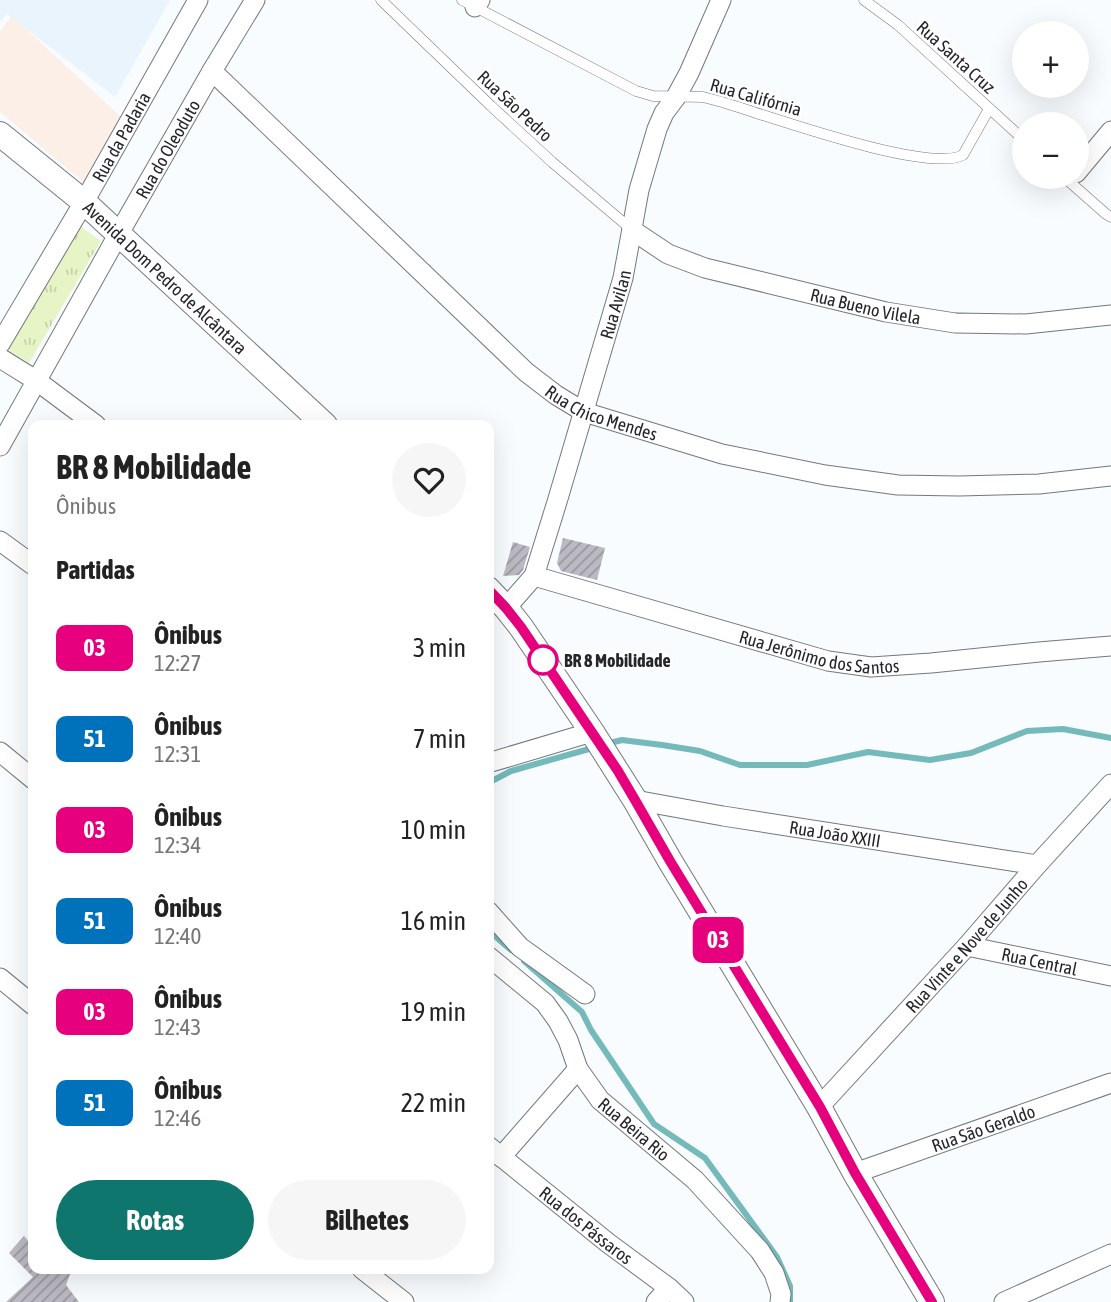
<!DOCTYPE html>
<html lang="pt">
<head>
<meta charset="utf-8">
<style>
  :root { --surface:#fff; --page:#f6f6f6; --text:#222; --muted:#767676; --accent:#0f766e }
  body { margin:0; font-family:"Asap Condensed",sans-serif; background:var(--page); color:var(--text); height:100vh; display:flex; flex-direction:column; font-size:26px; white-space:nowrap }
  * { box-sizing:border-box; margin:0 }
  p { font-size:23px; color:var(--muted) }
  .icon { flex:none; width:38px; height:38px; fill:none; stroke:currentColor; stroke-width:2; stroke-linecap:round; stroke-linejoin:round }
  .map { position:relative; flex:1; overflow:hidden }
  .sheet { position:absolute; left:28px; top:420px; width:466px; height:854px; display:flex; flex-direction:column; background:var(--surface); border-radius:14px; box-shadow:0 7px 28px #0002 }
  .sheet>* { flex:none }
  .badge { padding:0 14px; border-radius:10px; font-size:24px; line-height:46px }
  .fabs { position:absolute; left:1012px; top:21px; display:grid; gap:14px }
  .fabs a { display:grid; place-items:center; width:77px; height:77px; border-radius:50%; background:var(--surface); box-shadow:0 7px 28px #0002; font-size:35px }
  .map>.badge { position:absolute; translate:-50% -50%; box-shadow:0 0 0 4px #fff }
  h2 { padding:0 28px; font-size:26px; line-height:63px }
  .round { display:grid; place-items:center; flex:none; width:74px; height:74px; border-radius:37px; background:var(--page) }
  .head { display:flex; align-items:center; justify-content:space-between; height:119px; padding:0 28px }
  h1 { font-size:33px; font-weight:700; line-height:52px }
  .action { display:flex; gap:14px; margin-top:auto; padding:14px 28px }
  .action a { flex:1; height:80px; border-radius:42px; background:var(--accent); color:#fff; font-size:28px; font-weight:700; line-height:80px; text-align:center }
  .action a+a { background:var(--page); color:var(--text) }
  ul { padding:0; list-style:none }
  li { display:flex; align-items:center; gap:21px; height:91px; padding:0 28px }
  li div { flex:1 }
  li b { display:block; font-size:26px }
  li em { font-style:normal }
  li .badge { min-width:77px; font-weight:700; text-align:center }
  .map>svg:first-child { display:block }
  .built { fill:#eaf4fd }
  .medical { fill:#fcefe7 }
  .grass { fill:url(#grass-tufts) }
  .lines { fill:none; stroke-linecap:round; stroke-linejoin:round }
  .stream { stroke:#74babb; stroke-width:6 }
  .building { fill:url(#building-hatch) }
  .service-casing { stroke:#72787d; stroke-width:11 }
  .minor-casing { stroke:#72787d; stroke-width:21 }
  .tertiary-casing { stroke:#72787d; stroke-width:26 }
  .service { stroke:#fff; stroke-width:10 }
  .minor { stroke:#fff; stroke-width:19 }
  .tertiary { stroke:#fff; stroke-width:24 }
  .line-casing { stroke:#fff; stroke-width:16 }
  .line { stroke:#e6007e; stroke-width:10 }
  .stop-dot { fill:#fff; stroke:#e6007e; stroke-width:3.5 }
  .labels { text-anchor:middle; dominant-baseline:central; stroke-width:5; stroke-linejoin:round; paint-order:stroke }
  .street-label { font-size:18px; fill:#242629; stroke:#fff }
  .stop-label { font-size:18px; font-weight:bold; fill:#242629; stroke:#fff; text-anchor:start }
</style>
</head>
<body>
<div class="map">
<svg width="1111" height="1302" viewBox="0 0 1111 1302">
  <defs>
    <pattern id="grass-tufts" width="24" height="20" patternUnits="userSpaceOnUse" patternTransform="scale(1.75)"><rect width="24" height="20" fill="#e7f4c6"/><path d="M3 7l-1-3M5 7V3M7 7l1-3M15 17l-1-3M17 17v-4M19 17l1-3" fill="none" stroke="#c6d1aa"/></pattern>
    <pattern id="building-hatch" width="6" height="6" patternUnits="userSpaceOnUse" patternTransform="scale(1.75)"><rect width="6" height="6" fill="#bbbac2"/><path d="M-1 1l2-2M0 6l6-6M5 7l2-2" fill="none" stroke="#98979e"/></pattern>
  </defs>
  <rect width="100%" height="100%" fill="#f9fcfe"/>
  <path class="built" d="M0,0H170L115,97L7,14L0,22Z"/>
  <path class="medical" d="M12,16L123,119L85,183L0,112V31Z"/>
  <path class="grass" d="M77,224L101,241L29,363L4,348Z"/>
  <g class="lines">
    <g class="stream">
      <path d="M54,425H67"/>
      <path d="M606,744L622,740L662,745L700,751L740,765H807L868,752L930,760L971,753L1027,731L1063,729L1111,738"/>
      <path d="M488,783L511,771L596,747"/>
      <path d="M488,930L511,950"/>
      <path d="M524,961L582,1012L591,1030L654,1124L705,1158L777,1257L790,1286V1302"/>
    </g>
  </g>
  <g class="building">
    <path d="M563,538L605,548L597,580L561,571L557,563Z"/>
    <path d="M513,542L530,547L523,570L519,575L503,576Z"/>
    <path d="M24,1236L33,1246V1269H72L66,1285L79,1302H6L33,1277L9,1253Z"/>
  </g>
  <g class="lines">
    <g class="service-casing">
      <g id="service">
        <path d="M381,0L491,106L552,162L631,229"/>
        <path d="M462,0L636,91L653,96L703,97L722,102C766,115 928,174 963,155L989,109"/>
        <path d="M864,0L898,25L1024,140"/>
        <path d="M1064,177L1106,214L1111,217"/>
      </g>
    </g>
    <g class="minor-casing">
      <g id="minor">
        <path d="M475,7L480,0"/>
        <path id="s1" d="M212,71L526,372L556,395L584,412L722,454L825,475L898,485L959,486L1039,484L1111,476"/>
        <path d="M1076,173L1111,131"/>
        <path id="s2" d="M632,230L668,254L705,268L886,312L955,323L1026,324L1111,315"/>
        <path id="s3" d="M0,344L84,202L198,0"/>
        <path d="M0,358L37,381L96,425"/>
        <path id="s4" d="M0,446L118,235L212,71L255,0"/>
        <path d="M0,541L33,565"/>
        <path id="s5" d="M534,576L828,661L871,667L931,663L1039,652L1111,646"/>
        <path id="s6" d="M506,608L534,576L557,502L623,278L639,190L657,129L664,113L676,97L689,73L721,0"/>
        <path d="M0,752L33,779"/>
        <path d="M488,763L592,732"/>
        <path id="s7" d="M635,800L723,816L1037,865"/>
        <path d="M488,911L520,947L585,994"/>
        <path id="s8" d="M967,946L1111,976"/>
        <path id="s9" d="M488,956L545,1003L558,1021L568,1040L578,1069L600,1100L695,1180L760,1251L774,1273L781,1294L780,1302"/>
        <path d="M0,978L33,1005"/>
        <path id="s10" d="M819,1107L967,946L1037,865L1111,784"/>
        <path id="s11" d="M488,1146L608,1243L669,1288L684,1302"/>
        <path d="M501,1157L578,1069"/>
        <path id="s12" d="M855,1173L1111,1083"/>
        <path d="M362,1269L404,1302"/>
        <path d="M656,1302L669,1288"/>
        <path d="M1004,1302L1111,1254"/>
      </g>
    </g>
    <g class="tertiary-casing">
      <g id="tertiary">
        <path id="s13" d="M0,134L84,202L325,425"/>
        <path d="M488,589L506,608L521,627L592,732L635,800L670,861L819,1107L855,1173L932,1302"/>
      </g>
    </g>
    <use href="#service" class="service"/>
    <use href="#minor" class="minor"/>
    <use href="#tertiary" class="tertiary"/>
  </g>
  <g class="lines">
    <g class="line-casing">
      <path id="line" d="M488,589L506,608L521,627L618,771L635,800L670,861L820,1107L855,1173L932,1302"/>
    </g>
    <use href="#line" class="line"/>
  </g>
  <circle class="stop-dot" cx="543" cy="660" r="14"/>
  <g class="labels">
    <g class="street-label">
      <text transform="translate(956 57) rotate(42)">Rua Santa Cruz</text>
      <text transform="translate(756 97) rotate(16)">Rua Califórnia</text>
      <text transform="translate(515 106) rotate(43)">Rua São Pedro</text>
      <text stroke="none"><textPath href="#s3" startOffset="240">Rua da Padaria</textPath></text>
      <text stroke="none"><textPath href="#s4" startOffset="341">Rua do Oleoduto</textPath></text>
      <text stroke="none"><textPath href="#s13" startOffset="219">Avenida Dom Pedro de Alcântara</textPath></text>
      <text stroke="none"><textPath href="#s6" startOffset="326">Rua Avilan</textPath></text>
      <text stroke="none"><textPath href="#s2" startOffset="248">Rua Bueno Vilela</textPath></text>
      <text stroke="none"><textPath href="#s1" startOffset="522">Rua Chico Mendes</textPath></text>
      <text stroke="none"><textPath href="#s5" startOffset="296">Rua Jerônimo dos Santos</textPath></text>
      <text stroke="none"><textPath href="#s7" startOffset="203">Rua João XXIII</textPath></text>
      <text stroke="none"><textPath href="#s10" startOffset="219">Rua Vinte e Nove de Junho</textPath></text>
      <text stroke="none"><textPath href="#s8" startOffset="74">Rua Central</textPath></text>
      <text stroke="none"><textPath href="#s9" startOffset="231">Rua Beira Rio</textPath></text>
      <text stroke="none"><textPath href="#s12" startOffset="136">Rua São Geraldo</textPath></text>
      <text stroke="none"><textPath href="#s11" startOffset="126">Rua dos Pássaros</textPath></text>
    </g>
    <g class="stop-label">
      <text x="564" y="660">BR 8 Mobilidade</text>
    </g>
  </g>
</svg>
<div class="fabs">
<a>+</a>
<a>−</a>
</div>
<b class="badge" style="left:718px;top:940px;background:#e6007e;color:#fff">03</b>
<section class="sheet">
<div class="head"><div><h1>BR 8 Mobilidade</h1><p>Ônibus</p></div><a class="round"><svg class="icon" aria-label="heart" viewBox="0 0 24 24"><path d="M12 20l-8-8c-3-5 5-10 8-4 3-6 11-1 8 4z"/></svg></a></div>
<h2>Partidas</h2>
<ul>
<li><span class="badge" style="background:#e6007e;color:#fff">03</span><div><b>Ônibus</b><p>12:27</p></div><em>3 min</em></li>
<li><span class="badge" style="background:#0072bc;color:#fff">51</span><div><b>Ônibus</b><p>12:31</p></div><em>7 min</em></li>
<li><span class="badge" style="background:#e6007e;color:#fff">03</span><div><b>Ônibus</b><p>12:34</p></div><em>10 min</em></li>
<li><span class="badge" style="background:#0072bc;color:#fff">51</span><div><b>Ônibus</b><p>12:40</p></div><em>16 min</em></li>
<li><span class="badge" style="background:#e6007e;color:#fff">03</span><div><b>Ônibus</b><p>12:43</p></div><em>19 min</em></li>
<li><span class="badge" style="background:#0072bc;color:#fff">51</span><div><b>Ônibus</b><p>12:46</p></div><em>22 min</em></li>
</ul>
<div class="action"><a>Rotas</a><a>Bilhetes</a></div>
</section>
</div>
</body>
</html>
